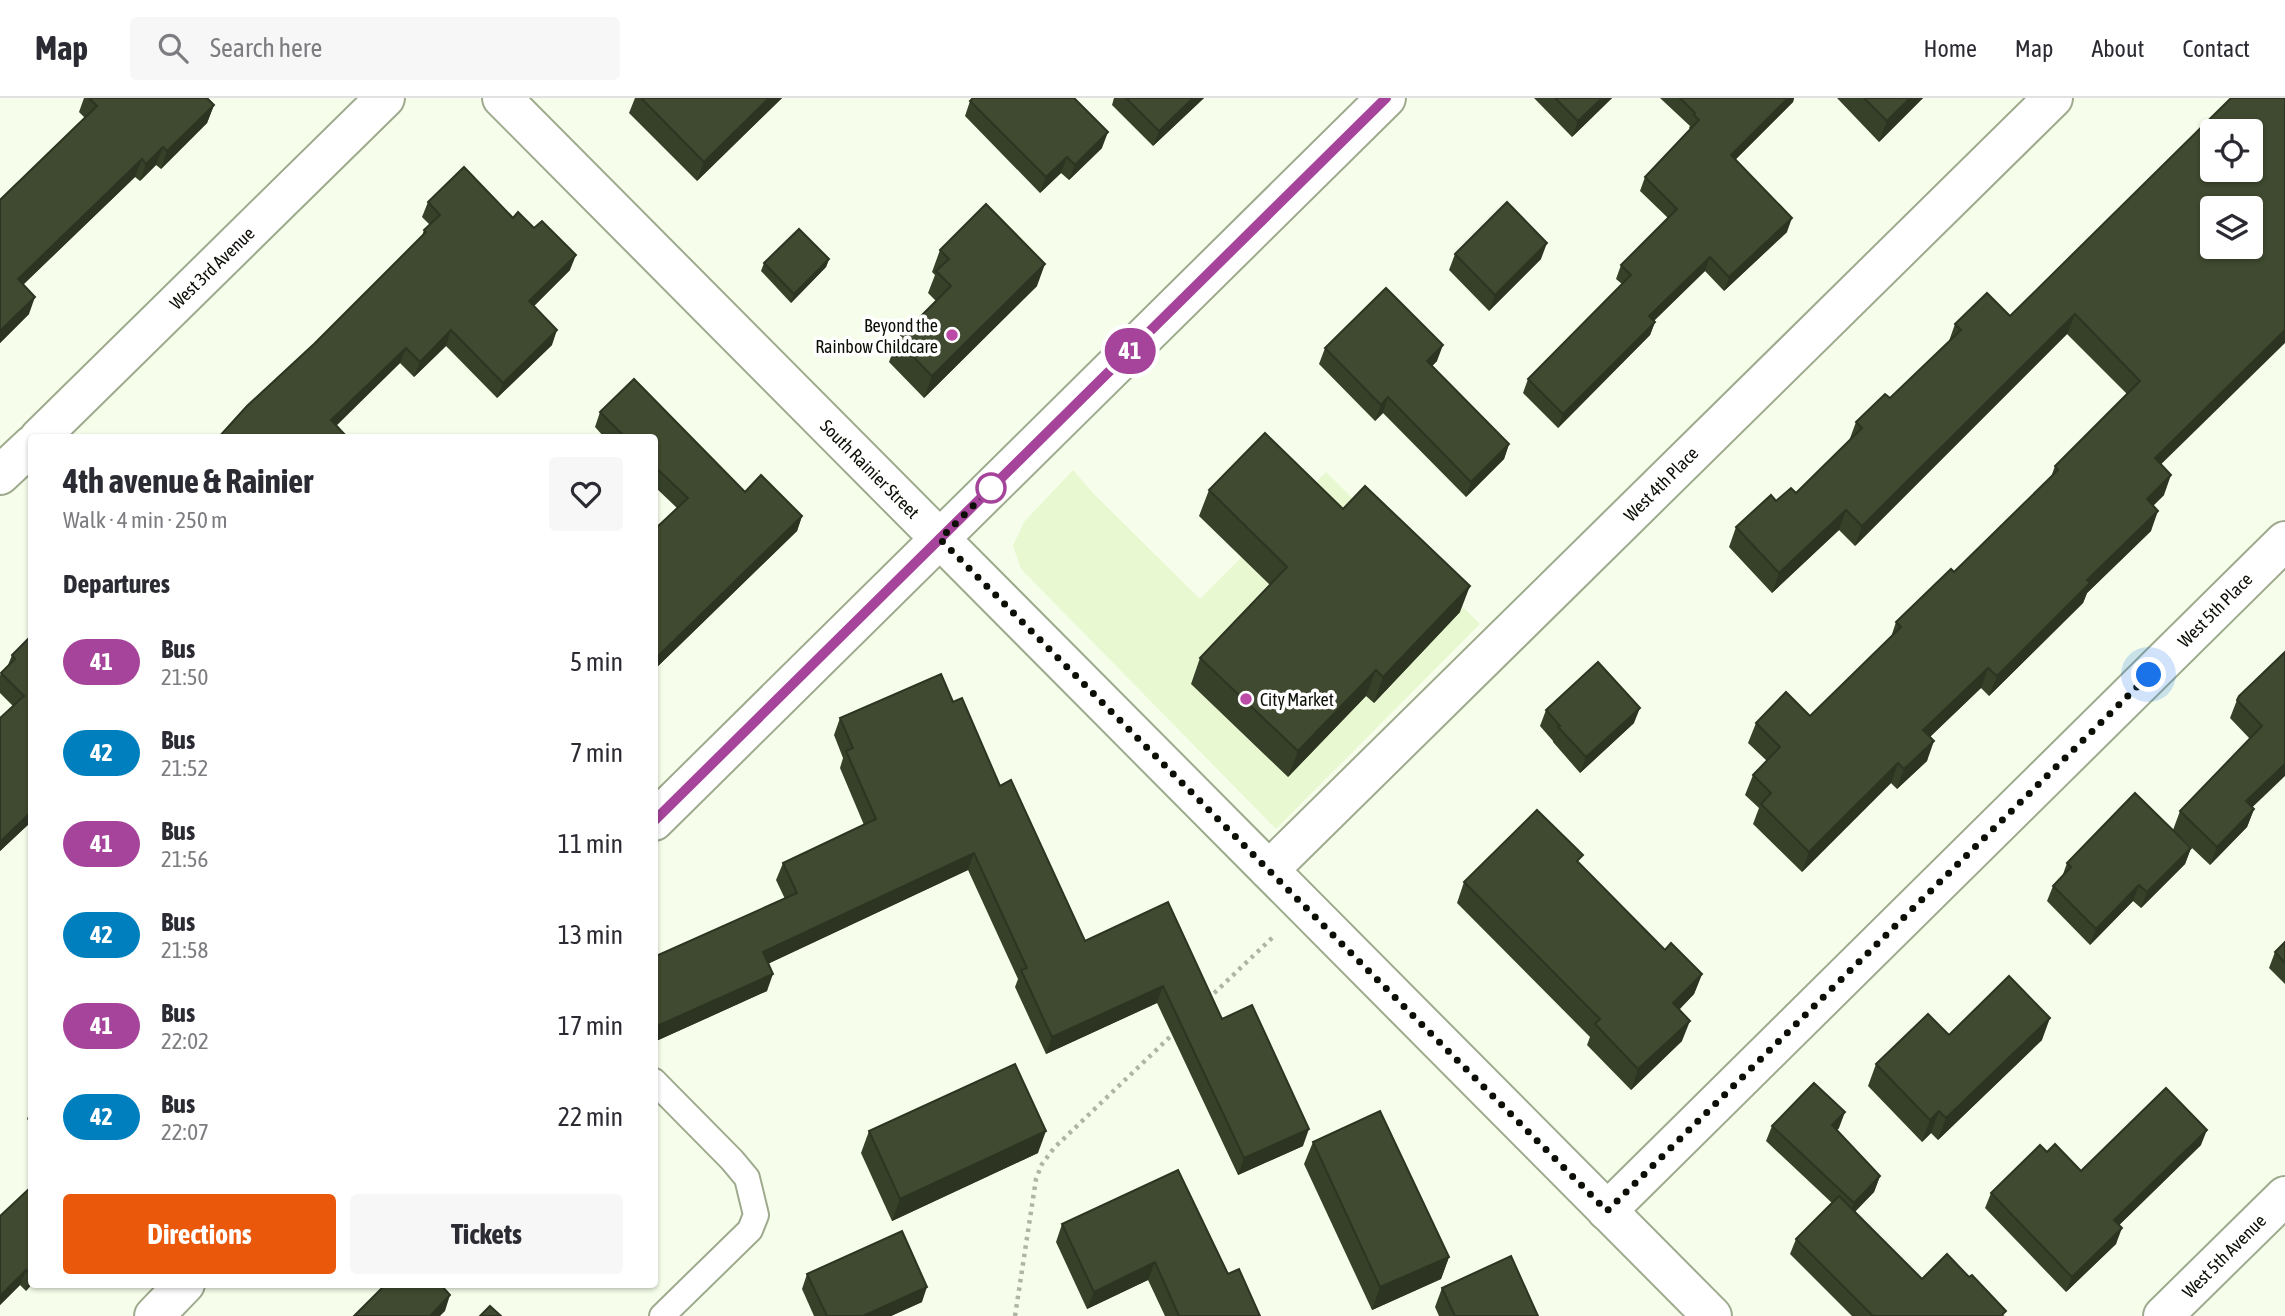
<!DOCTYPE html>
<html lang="en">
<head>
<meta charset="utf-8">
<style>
  :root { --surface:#fff; --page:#f7f7f7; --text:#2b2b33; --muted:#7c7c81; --line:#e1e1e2; --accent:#ea580c }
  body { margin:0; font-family:"Asap Condensed",sans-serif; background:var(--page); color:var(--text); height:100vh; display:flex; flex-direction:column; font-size:26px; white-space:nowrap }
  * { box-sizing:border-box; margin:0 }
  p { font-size:23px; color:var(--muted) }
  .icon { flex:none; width:38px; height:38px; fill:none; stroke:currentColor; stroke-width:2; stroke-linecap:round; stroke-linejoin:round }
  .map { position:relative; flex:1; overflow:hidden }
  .details { position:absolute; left:28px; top:336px; width:630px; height:854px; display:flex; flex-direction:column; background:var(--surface); border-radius:7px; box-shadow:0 2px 5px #0004 }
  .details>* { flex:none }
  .badge { padding:0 14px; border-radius:23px; font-size:24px; line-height:46px }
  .controls { position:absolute; left:2200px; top:21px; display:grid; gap:14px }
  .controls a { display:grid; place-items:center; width:63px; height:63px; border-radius:7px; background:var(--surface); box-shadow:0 2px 5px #0004; font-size:35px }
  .you { position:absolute; width:35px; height:35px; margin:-18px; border:5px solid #fff; border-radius:50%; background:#1a73e8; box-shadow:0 0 0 10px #1a73e833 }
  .map>.badge { position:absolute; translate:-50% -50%; box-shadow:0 0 0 4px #fff }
  h2 { padding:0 35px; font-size:26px; line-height:63px }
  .round { display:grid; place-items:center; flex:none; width:74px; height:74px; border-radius:7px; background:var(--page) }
  .summary { display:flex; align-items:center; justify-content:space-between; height:119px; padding:0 35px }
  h1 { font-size:33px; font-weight:700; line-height:52px }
  .action { display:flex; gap:14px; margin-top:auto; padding:14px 35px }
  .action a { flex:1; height:80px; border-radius:7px; background:var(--accent); color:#fff; font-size:28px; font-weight:700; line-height:80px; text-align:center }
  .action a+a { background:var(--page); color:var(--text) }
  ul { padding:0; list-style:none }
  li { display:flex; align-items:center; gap:21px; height:91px; padding:0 35px }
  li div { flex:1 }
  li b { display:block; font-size:26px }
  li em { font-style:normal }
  li .badge { min-width:77px; font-weight:700; text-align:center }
  header { display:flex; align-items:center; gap:42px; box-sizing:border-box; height:98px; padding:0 35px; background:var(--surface); border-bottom:2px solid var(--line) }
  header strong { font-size:33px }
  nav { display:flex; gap:38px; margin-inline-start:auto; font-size:24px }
  .search { width:490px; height:63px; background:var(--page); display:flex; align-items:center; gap:18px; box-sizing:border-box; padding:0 24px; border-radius:7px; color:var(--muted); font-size:26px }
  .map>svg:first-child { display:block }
  .built { fill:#e8f8d1 }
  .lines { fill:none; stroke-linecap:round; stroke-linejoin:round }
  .lane-casing { stroke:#9eaa8d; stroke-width:28 }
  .street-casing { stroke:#9eaa8d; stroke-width:42 }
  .secondary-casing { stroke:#9eaa8d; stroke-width:42 }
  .path { stroke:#aeb5a5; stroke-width:4.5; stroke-dasharray:3.5 5; stroke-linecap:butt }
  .lane { stroke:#fff; stroke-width:24 }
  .street { stroke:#fff; stroke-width:38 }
  .secondary { stroke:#fff; stroke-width:38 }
  .wall { fill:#374029 }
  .shaded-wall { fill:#2d3422 }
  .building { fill:#404a30; stroke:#2d3422; stroke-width:2; fill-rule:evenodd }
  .line-casing { stroke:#fff; stroke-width:16 }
  .line { stroke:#a5449a; stroke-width:10 }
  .walk { stroke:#0b0f06; stroke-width:7; stroke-dasharray:0 12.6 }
  .poi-dot { fill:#bc4ba7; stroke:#fff; stroke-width:2.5 }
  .stop-dot { fill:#fff; stroke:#a5449a; stroke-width:3.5 }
  .labels { text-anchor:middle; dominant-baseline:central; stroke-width:7; stroke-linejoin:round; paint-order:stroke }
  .street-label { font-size:18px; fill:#0b0f06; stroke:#fff }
  .poi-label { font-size:18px; fill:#0b0f06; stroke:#fff; text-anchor:end }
</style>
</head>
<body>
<header>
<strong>Map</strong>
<div class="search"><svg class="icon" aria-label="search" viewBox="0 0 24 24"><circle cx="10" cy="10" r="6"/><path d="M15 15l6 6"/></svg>Search here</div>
<nav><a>Home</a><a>Map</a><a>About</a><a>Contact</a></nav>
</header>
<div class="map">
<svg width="2285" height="1218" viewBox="0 0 2285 1218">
  <rect width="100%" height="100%" fill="#f6feeb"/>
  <path class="built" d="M1073,372L1092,394L1200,501L1326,374L1480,526L1276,731L1021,471L1013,448L1024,424Z"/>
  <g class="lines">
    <g class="lane-casing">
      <path id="lane" d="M654,983L732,1062L747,1080L756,1117L750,1132L662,1218"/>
    </g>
    <g class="street-casing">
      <g id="street">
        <path d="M39,340L385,0"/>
        <path d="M0,377L32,347"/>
        <path d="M1269,772L2053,0"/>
        <path d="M1607,1113L2285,443"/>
        <path d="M2163,1218L2285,1098"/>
      </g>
    </g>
    <g class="secondary-casing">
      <g id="secondary">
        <path d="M502,0L1712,1218"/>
        <path d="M654,723L1386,0"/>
        <path d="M154,1218L185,1186"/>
      </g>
    </g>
    <g class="path">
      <path d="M1208,901L1273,839"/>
      <path d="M1015,1218L1036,1081L1042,1066L1054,1050L1175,934"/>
    </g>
    <use href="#lane" class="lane"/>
    <use href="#street" class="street"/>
    <use href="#secondary" class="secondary"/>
  </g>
  <g class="wall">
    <path d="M84,0H207L214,7L207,25L161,71L156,67L140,83L135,79L23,187L29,216L0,245V102L85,20L79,14Z"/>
    <path d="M635,0H782L697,83L629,15Z"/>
    <path d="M1114,0H1204L1153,48L1112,7Z"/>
    <path d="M1534,0H1612L1572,39Z"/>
    <path d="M1660,0H1794L1793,4L1735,62L1787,134L1724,193L1705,173L1654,223L1655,224L1650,237L1558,330L1523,295L1528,281L1622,186L1616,181L1621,167L1668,120L1640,93L1645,79L1690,31L1689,30L1690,28Z"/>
    <path d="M1837,0H1923L1879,44Z"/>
    <path d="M2231,0L2161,367L2164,397L2153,408L2151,433L2087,495L2083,505L1989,598L1981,590L1930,639L1927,663L1897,691L1891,685L1802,774L1753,726L1759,710L1745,697L1753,677L1767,663L1748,645L1756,625L1810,618L1891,539L1896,524L1954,474L2051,379L2055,368L2127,296L2067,236L1855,448L1839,432L1772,495L1729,449L1736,429L1776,403L1796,395L1849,343L1856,324L1890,300L1949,243L1955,226L2010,218Z"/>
    <path d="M970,3L1102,50L1069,82L1061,75L1040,95L965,18Z"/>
    <path d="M428,104L513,120L570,172L534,208L552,247L497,300L446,248L414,279L400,265L336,327L218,340L314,246L422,138L424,132L430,127L422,119Z"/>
    <path d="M940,152L1037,188L924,300L889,264L897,242L936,203L928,195L935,177L932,174Z"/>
    <path d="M1455,156L1541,161L1489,213L1449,172Z"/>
    <path d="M829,161L826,169L791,205L761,173L764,165Z"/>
    <path d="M1325,250L1437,263L1432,268L1509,346L1504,361L1466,399L1383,315L1375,323L1319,266Z"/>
    <path d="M634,281L745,394L761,377L802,418L797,433L654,572V432L677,410L654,388V340H605L595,329L600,314Z"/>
    <path d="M1209,392L1343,411L1460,514L1374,605L1366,598L1288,679L1191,586L1200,560L1270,487L1199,418Z"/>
    <path d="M32,537V723L0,753V620L13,608L0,595V577L8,567L12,557Z"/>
    <path d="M2285,554L2252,709L2254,711L2247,729L2210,767L2173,732L2180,713L2250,641L2230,620L2237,602Z"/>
    <path d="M953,604L1000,688L1085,843L1222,921L1303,1048L1238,1077L1157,905L1046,956L1015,889L1018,881L968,772L769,865L767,893L654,944V859L785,801L776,782L783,765L864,727L840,670L843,660L834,637L840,620Z"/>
    <path d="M1546,612L1634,625L1580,675L1553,644V643L1540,628Z"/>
    <path d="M2191,750L2185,766L2141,810L2133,803L2090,847L2047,803L2053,788L2062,779L2067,765Z"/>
    <path d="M1580,766L1665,852L1702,876L1694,896L1679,912L1682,943L1631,992L1587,947L1590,939L1457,805L1464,784Z"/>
    <path d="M2285,844V886L2269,870L2275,854Z"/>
    <path d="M1949,937L2042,942L1938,1042L1931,1035L1922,1044L1868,988L1876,966Z"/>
    <path d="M32,1008V1026L27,1021Z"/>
    <path d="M1772,1028L1839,1030L1837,1032L1880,1078L1874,1094L1855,1114L1922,1181L2005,1218H1852L1790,1156L1796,1141L1832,1105L1766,1043Z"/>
    <path d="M869,1033L1038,1055L892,1123L861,1055Z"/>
    <path d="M1313,1044L1449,1159L1441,1181L1372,1212L1304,1066Z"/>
    <path d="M2201,1047L2119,1127L2116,1146L2066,1194L1985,1110L1991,1095L2047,1054L2081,1073Z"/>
    <path d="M32,1088V1186L26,1193L20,1187L0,1207V1118Z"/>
    <path d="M1062,1126L1228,1176L1260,1218H1165L1148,1182L1087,1211L1056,1144Z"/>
    <path d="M807,1176L922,1204L891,1218H814L802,1191Z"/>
    <path d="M1442,1190L1538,1218H1439L1435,1209Z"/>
  </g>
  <g class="shaded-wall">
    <path d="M769,0H782L697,83L704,64Z"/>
    <path d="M1193,0H1204L1153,48L1159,33Z"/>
    <path d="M1602,0H1612L1572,39L1578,23Z"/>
    <path d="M1788,0H1794L1793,4L1726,71L1731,57Z"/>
    <path d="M1910,0H1923L1879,44L1887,23Z"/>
    <path d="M214,7L207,25L161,71L167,53Z"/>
    <path d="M1108,34L1102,50L1069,82L1075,67Z"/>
    <path d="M163,49L156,67L140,83L146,66Z"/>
    <path d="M1067,59L1061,75L1040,95L1046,79Z"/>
    <path d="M142,61L135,79L11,198L18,181Z"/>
    <path d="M1792,120L1787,134L1724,193L1729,179Z"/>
    <path d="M1547,145L1541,161L1489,213L1495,197Z"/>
    <path d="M576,157L570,172L524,218L529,203Z"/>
    <path d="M1710,159L1705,173L1644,232L1649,218Z"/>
    <path d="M829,161L826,169L791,205L794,196Z"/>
    <path d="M1045,166L1037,188L924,300L932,278Z"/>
    <path d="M35,199L29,216L0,245V233Z"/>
    <path d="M2075,216L2067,236L1855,448L1862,428Z"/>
    <path d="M1655,224L1650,237L1558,330L1563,316Z"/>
    <path d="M451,232L446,248L414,279L420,264Z"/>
    <path d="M557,232L552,247L497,300L503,285Z"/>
    <path d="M2285,232V245L2147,380L2155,360Z"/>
    <path d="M1443,247L1437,263L1421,279L1427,263Z"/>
    <path d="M406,250L400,265L326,338L331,322Z"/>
    <path d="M1388,299L1383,315L1375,323L1381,307Z"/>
    <path d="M1509,346L1504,361L1466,399L1471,384Z"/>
    <path d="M2171,377L2164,397L2139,421L2147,401Z"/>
    <path d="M1846,412L1839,432L1772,495L1779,475Z"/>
    <path d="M2158,413L2151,433L2087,495L2083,505L1989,598L1997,578L2087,482Z"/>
    <path d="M802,418L797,433L654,572V562Z"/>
    <path d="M1470,488L1460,514L1374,605L1383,579Z"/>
    <path d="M1988,570L1981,590L1916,652L1923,632Z"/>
    <path d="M1376,572L1366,598L1288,679L1298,653Z"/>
    <path d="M1640,610L1634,625L1580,675L1586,659Z"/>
    <path d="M1934,643L1927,663L1897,691L1904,671Z"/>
    <path d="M1898,665L1891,685L1802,774L1809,754Z"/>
    <path d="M2285,666V678L2239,722L2246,703Z"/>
    <path d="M2254,711L2247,729L2210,767L2217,749Z"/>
    <path d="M32,713V723L0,753V744Z"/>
    <path d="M2191,750L2185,766L2141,810L2147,794Z"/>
    <path d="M974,755L968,772L757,871L763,854Z"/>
    <path d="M2139,787L2133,803L2090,847L2096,831Z"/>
    <path d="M773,876L767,893L654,944V936L657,928Z"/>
    <path d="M1702,876L1694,896L1665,926L1673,905Z"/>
    <path d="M1163,888L1157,905L1046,956L1052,939Z"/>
    <path d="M2050,920L2042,942L1938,1042L1946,1020Z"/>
    <path d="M1690,923L1682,943L1631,992L1638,971Z"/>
    <path d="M1939,1013L1931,1035L1922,1044L1930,1022Z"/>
    <path d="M1845,1014L1839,1030L1826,1042L1832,1027Z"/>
    <path d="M1309,1031L1303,1048L1238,1077L1244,1060Z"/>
    <path d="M2207,1032L2201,1047L2108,1138L2114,1122Z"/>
    <path d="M1046,1033L1038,1055L892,1123L900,1101Z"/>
    <path d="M1880,1078L1874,1094L1848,1120L1854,1105Z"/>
    <path d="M2122,1130L2116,1146L2066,1194L2072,1179Z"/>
    <path d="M1449,1159L1441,1181L1372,1212L1380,1189Z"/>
    <path d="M1155,1164L1148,1182L1087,1211L1094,1194Z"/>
    <path d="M26,1172L20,1187L0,1207V1198Z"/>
    <path d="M31,1177L32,1186L26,1193Z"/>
    <path d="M927,1189L922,1204L891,1218H863Z"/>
    <path d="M450,1197L445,1213L440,1218H430Z"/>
  </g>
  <g class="building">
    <path d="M89,0H207L214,7L167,53L163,49L146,66L142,61L18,181L35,199L0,233V102L97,8Z"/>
    <path d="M641,0H769L704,64Z"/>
    <path d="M973,0H1074L1108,34L1075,67L1067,59L1046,79L970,3Z"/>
    <path d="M1126,0H1193L1159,33Z"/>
    <path d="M1555,0H1602L1578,23Z"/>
    <path d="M1680,0H1788L1731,57L1792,120L1729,179L1710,159L1649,218L1655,224L1563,316L1528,281L1631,177L1621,167L1677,111L1645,79L1699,22L1694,17L1695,15Z"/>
    <path d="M1864,0H1910L1887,23Z"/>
    <path d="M2231,0H2285V232L2155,360L2171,377L2147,401L2158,413L2087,482L2090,485L1997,578L1988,570L1923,632L1934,643L1904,671L1898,665L1809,754L1761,706L1771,695L1753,677L1780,649L1756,625L1786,594L1810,618L1901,529L1896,524L1951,471L1954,474L2058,372L2055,368L2140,283L2075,216L1862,428L1846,412L1779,475L1736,429L1771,397L1776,403L1791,390L1796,395L1862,330L1856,324L1885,296L1890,300L1961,232L1955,226L1987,195L2010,218ZM2212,33H2250V72H2212ZM2212,110H2250V149H2212Z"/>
    <path d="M464,69L513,120L518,114L534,130L542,123L576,157L529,203L557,232L503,285L451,232L420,264L406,250L331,322L348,340H218L247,308L314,246L426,134L424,132L440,117L428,104Z"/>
    <path d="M1507,104L1547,145L1495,197L1455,156Z"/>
    <path d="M986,106L1045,166L932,278L897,242L951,188L936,173L949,161L940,152Z"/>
    <path d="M799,131L829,161L794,196L764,165Z"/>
    <path d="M1386,190L1443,247L1427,263L1509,346L1471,384L1388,299L1381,307L1325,250Z"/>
    <path d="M634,281L745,394L761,377L802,418L654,562V432L688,400L654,368V340H626L600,314Z"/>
    <path d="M1265,335L1343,411L1365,388L1470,488L1383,579L1376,572L1298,653L1200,560L1287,469L1209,392Z"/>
    <path d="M32,537V713L0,744V620L24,598L1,575L15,561L12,557Z"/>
    <path d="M2285,554V666L2246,703L2254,711L2217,749L2180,713L2262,628L2237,602L2239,598Z"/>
    <path d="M1598,564L1640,610L1586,659L1558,629L1560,628L1546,612Z"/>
    <path d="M941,576L953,604L962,600L1000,688L1011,682L1085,843L1168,804L1222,921L1252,907L1309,1031L1244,1060L1163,888L1052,939L1021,872L1027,870L974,755L763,854L773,876L657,928L654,922V859L797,795L783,765L876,721L846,653L853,650L840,620Z"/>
    <path d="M2135,695L2191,750L2147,794L2139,787L2096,831L2053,788L2071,769L2067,765Z"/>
    <path d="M1537,712L1583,757L1577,763L1665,852L1671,845L1702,876L1673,905L1690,923L1638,971L1595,926L1600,921L1464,784Z"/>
    <path d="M2285,844V865L2275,854Z"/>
    <path d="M2009,878L2050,920L1946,1020L1939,1013L1930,1022L1876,966L1928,916L1949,937Z"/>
    <path d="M1015,966L1046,1033L900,1101L869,1033Z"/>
    <path d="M1814,985L1845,1014L1832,1027L1880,1078L1854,1105L1772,1028Z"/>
    <path d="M2166,990L2207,1032L2114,1122L2122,1130L2072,1179L1991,1095L2040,1047L2047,1054L2055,1046L2081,1073Z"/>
    <path d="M1380,1013L1449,1159L1380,1189L1313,1044Z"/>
    <path d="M1178,1072L1228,1176L1239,1171L1260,1218H1179L1155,1164L1094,1194L1062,1126Z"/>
    <path d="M32,1088V1177L26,1172L0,1198V1118Z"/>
    <path d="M1839,1098L1922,1181L1947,1156L1969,1179L1972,1177L2006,1213L2001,1218H1873L1796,1141Z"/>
    <path d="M902,1133L927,1189L863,1218H827L807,1176Z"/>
    <path d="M1511,1158L1538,1218H1455L1442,1190Z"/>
    <path d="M386,1186H440L450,1197L430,1218H354Z"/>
    <path d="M490,1208L501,1218H480Z"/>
  </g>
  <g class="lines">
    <g class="line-casing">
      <path id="line" d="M654,723L1386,0"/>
    </g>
    <use href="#line" class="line"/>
    <path class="walk" d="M991,390L940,441L1607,1113L2149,577"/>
  </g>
  <g class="poi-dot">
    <circle cx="952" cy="237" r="7"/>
    <circle cx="1246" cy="601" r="7"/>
  </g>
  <circle class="stop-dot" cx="991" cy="390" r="14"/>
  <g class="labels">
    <g class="street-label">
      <text transform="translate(212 170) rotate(-44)">West 3rd Avenue</text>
      <text transform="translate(870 371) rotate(45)">South Rainier Street</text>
      <text transform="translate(1661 386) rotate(-45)">West 4th Place</text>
      <text transform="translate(2215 512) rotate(-45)">West 5th Place</text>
      <text transform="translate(2224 1158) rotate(-45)">West 5th Avenue</text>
    </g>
    <g class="poi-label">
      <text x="938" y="227">Beyond the<tspan x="938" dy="21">Rainbow Childcare</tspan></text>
      <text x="1260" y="601" text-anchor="start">City Market</text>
    </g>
  </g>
</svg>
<div class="controls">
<a><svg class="icon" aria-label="locate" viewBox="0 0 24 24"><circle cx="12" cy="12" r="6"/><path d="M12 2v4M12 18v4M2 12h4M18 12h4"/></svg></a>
<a><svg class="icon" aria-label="layers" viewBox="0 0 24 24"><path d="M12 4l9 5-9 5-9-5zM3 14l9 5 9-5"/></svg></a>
</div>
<div class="you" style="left:2149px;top:577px"></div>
<b class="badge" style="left:1130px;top:253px;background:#a5449a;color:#fff">41</b>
<section class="details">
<div class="summary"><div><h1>4th avenue &amp; Rainier</h1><p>Walk · 4 min · 250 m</p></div><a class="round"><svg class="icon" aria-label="heart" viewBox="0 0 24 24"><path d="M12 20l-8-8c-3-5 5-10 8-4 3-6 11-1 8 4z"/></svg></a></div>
<h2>Departures</h2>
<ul>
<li><span class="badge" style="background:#a5449a;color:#fff">41</span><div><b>Bus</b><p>21:50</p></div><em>5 min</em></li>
<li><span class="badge" style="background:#007fbe;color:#fff">42</span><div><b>Bus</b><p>21:52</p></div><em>7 min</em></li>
<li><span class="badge" style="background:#a5449a;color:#fff">41</span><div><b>Bus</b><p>21:56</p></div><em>11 min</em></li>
<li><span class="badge" style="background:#007fbe;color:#fff">42</span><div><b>Bus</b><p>21:58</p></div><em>13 min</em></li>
<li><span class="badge" style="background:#a5449a;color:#fff">41</span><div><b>Bus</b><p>22:02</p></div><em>17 min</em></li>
<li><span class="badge" style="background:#007fbe;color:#fff">42</span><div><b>Bus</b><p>22:07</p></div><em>22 min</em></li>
</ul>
<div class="action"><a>Directions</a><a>Tickets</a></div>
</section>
</div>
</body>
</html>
